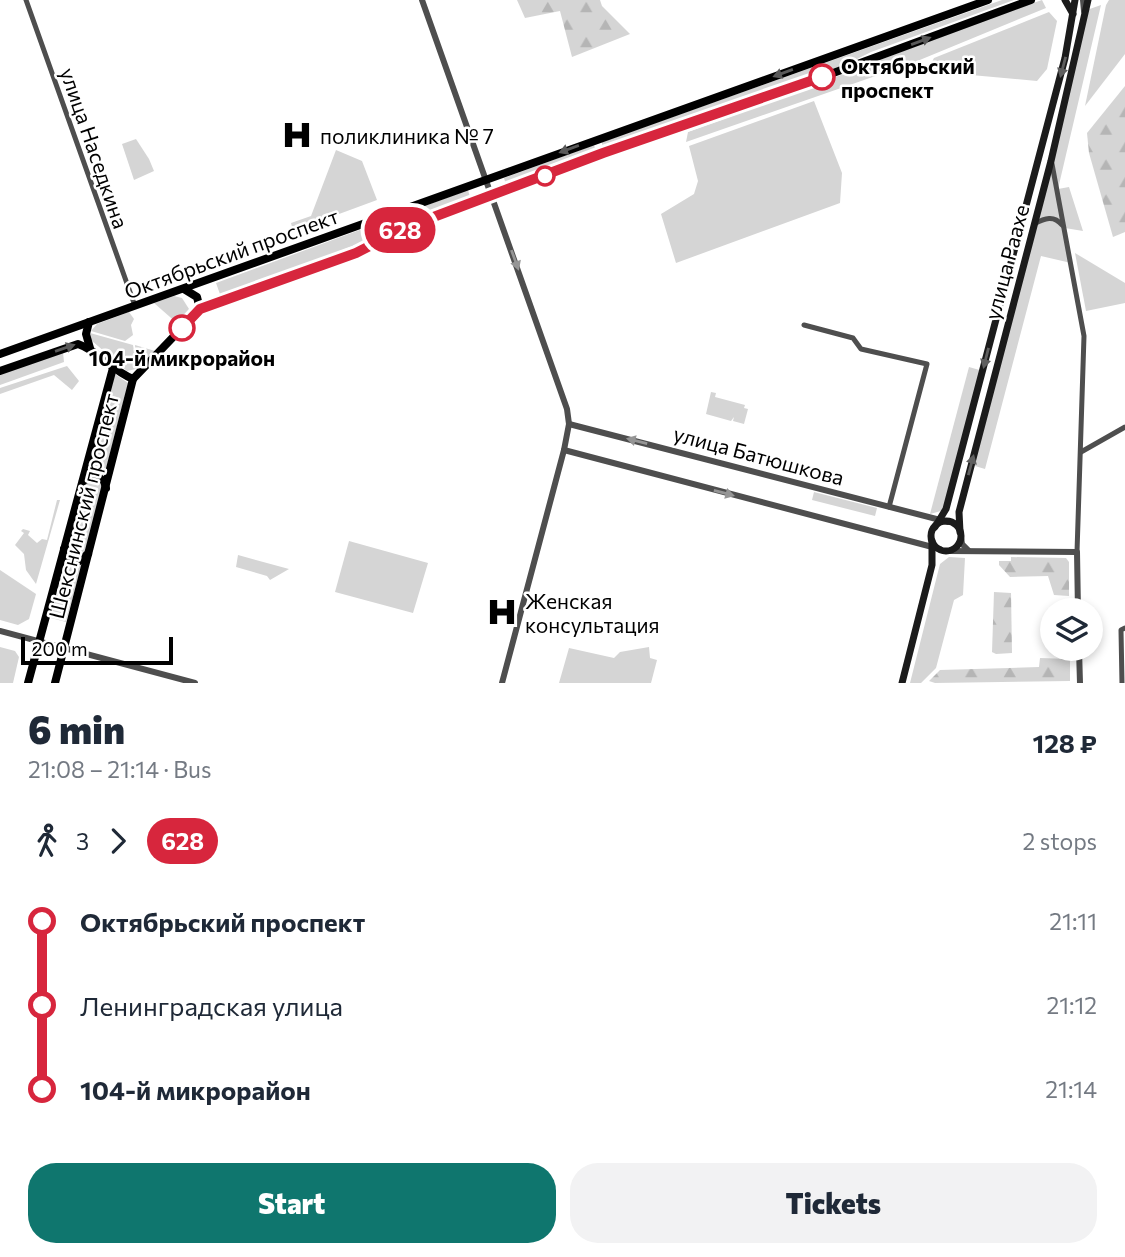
<!DOCTYPE html>
<html lang="en">
<head>
<meta charset="utf-8">
<style>
  :root { --surface:#fff; --page:#f2f2f3; --text:#1f2937; --muted:#747a83; --accent:#0f766e }
  body { margin:0; font-family:Commissioner,sans-serif; background:var(--page); color:var(--text); height:100vh; display:flex; flex-direction:column; font-size:26px; white-space:nowrap }
  * { box-sizing:border-box; margin:0 }
  p { font-size:23px; color:var(--muted) }
  .icon { flex:none; width:38px; height:38px; fill:none; stroke:currentColor; stroke-width:2; stroke-linecap:round; stroke-linejoin:round }
  .map { position:relative; height:683px; overflow:hidden }
  .side { display:flex; flex-direction:column; background:var(--surface); flex:1 }
  .side>* { flex:none }
  .badge { padding:0 14px; border-radius:23px; font-size:24px; line-height:46px }
  .controls { position:absolute; left:1040px; top:598px; display:grid; gap:14px }
  .controls a { display:grid; place-items:center; width:63px; height:63px; border-radius:50%; background:var(--surface); box-shadow:0 4px 10px #0003; font-size:35px }
  .scale { position:absolute; left:21px; bottom:18px; width:152px; box-sizing:border-box; padding-left:7px; border:4px solid #000; border-top:0; font-size:19px; line-height:24px; white-space:nowrap; color:#000; -webkit-text-stroke:5px #fff; paint-order:stroke }
  .map>.badge { position:absolute; translate:-50% -50%; box-shadow:0 0 0 4px #fff }
  .legs { display:flex; align-items:center; gap:10px; height:77px; padding:0 28px; font-size:23px }
  .legs p { margin-inline-start:auto }
  .head { display:flex; align-items:center; justify-content:space-between; height:119px; padding:0 28px }
  h1 { font-size:38px; font-weight:800; line-height:52px }
  .button { display:flex; gap:14px; margin-top:auto; padding:14px 28px }
  .button a { flex:1; height:80px; border-radius:28px; background:var(--accent); color:#fff; font-size:28px; font-weight:800; line-height:80px; text-align:center }
  .button a+a { background:var(--page); color:var(--text) }
  ul { padding:0 28px; list-style:none }
  li { display:flex; align-items:center; gap:24px; height:84px; font-size:26px }
  li i { display:grid; place-items:center; width:10px; height:100%; margin:0 9px; background:currentColor }
  li i::after { content:''; width:18px; height:18px; margin:-9px; border:5px solid; border-radius:50%; background:var(--surface) }
  li p { margin-inline-start:auto }
  li:first-child i { background:linear-gradient(#0000 50%,currentColor 0) }
  li:last-child i { background:linear-gradient(currentColor 50%,#0000 0) }
  .map>svg:first-child { display:block }
  .green { fill:#d5d5d5 }
  .forest { fill:url(#forest-firs) }
  .lines { fill:none; stroke-linecap:round; stroke-linejoin:round }
  .minor { stroke:#4e4e4e; stroke-width:5 }
  .tertiary { stroke:#4e4e4e; stroke-width:6 }
  .secondary { stroke:#1b1b1b; stroke-width:7 }
  .primary { stroke:#000; stroke-width:8 }
  .oneway { fill:#595959 }
  .oneway2 { fill:#5f5f5f }
  .oneway3 { fill:#959595 }
  .line-1-casing { stroke:#fff; stroke-width:16 }
  .line-1 { stroke:#d7263d; stroke-width:10 }
  .stop-1-dot { fill:#fff; stroke:#d7263d; stroke-width:3.5 }
  .labels { text-anchor:middle; dominant-baseline:central; stroke-width:5; stroke-linejoin:round; paint-order:stroke }
  .stop-label { font-size:21px; font-weight:bold; fill:#000; stroke:#fff; text-anchor:start }
  .poi-label { font-size:21px; fill:#000; stroke:#fff; text-anchor:start }
  .street-label { font-size:21px; fill:#000; stroke:#fff }
</style>
</head>
<body>
<div class="map">
<svg width="1125" height="683" viewBox="0 0 1125 683">
  <defs>
    <pattern id="forest-firs" width="22" height="20" patternUnits="userSpaceOnUse" patternTransform="scale(1.75)"><rect width="22" height="20" fill="#d5d5d5"/><path d="M5 1l3.5 6h-7zM16 11l3.5 6h-7z" fill="#b5b5b5"/></pattern>
  </defs>
  <rect width="100%" height="100%" fill="#fff"/>
  <g class="green">
    <path d="M1002,0H1014L871,52L847,64L604,148L602,146V142Z"/>
    <path d="M1042,0L1046,8L910,64L686,142L688,132C807,90 923,41 1042,0Z"/>
    <path d="M1109,0H1125V54L1085,106L1106,5Z"/>
    <path d="M1101,5L1058,189L1069,187L1083,231L1065,228L1071,263L1041,256L985,469L975,466V450L1051,161L1084,11Z"/>
    <path d="M1049,12L1057,21L1047,69L1037,81L927,71L934,58Z"/>
    <path d="M814,101L842,173L840,203L676,263L661,214L694,194L698,181L689,146Z"/>
    <path d="M136,139L149,159L154,171L134,180L122,144Z"/>
    <path d="M594,145L596,151L506,185L504,178Z"/>
    <path d="M336,150L362,161L377,200L293,231L291,223L311,216Z"/>
    <path d="M468,190L470,197L404,221L363,242L221,297L216,283Z"/>
    <path d="M1075,253L1125,283V303L1086,311Z"/>
    <path d="M174,296L182,298L189,309L187,315L178,324L154,303Z"/>
    <path d="M129,312L134,319L131,325L133,335L125,341L91,331L97,324Z"/>
    <path d="M90,333L133,345L137,368L135,345L155,351L140,368L127,371L91,340Z"/>
    <path d="M63,352L64,362L0,385V374Z"/>
    <path d="M67,366L79,381L72,390L54,375L0,394V388Z"/>
    <path d="M969,367L983,371L948,509L930,514Z"/>
    <path d="M115,374L128,383L104,477L99,471L88,474Z"/>
    <path d="M711,392L716,393L715,397L745,405L744,408L748,409L744,424L733,421L734,417L731,421L706,414Z"/>
    <path d="M92,479L99,480L103,486L85,552L80,556H74L68,547L86,482Z"/>
    <path d="M814,492L877,508L875,516L812,500Z"/>
    <path d="M57,500H60L36,584L26,570L24,554L15,545L24,533L21,531L23,529L30,531L28,535L37,543L42,539L47,540Z"/>
    <path d="M349,541L428,563L413,613L335,592Z"/>
    <path d="M238,555L289,569L270,580L267,576L236,567Z"/>
    <path d="M64,556L70,562L82,564L66,622L51,618Z"/>
    <path d="M949,557L965,558L963,595L954,600L936,668L921,683H910L940,564Z"/>
    <path d="M0,570L36,594L29,619L18,625L0,620Z"/>
    <path d="M0,647L15,651L19,657L13,683H0Z"/>
    <path d="M649,647L650,658L657,660L651,683H559L569,648L614,658L620,652Z"/>
  </g>
  <g class="forest">
    <path d="M517,0H600L602,6L630,34L572,57L560,11L525,18Z"/>
    <path d="M1125,86V232L1113,237L1089,153L1087,133Z"/>
    <path d="M1011,557L1066,558L1069,562V596L1054,595L1048,576L1010,577L999,565V561H1011Z"/>
    <path d="M994,592L1011,593L1012,653L996,654L992,652Z"/>
    <path d="M1040,658L1070,659V681L935,683L929,681L940,670L1039,667Z"/>
  </g>
  <g class="lines">
    <g class="minor">
      <path d="M26,0L135,306"/>
      <path d="M1052,164L1084,336L1077,552"/>
      <path d="M1034,224C1045,218 1054,215 1062,225"/>
      <path d="M804,325L853,338L861,349L927,364L889,507"/>
      <path d="M1081,452L1125,427"/>
      <path d="M1122,683L1121,630L1125,628"/>
    </g>
    <g class="tertiary">
      <path d="M422,0L567,409L569,424L564,450L502,683"/>
      <path d="M1083,0L1084,11"/>
      <path d="M569,424L948,522"/>
      <path d="M564,450L940,549"/>
      <path d="M961,537L962,544L968,550"/>
      <path d="M948,551L1077,552L1078,611"/>
      <path d="M0,631L195,683"/>
      <path d="M1079,649L1080,683"/>
    </g>
    <g class="secondary">
      <path d="M1065,0L1073,14"/>
      <circle cx="946" cy="536" r="15"/>
      <path d="M935,527L946,509L1065,58L1075,0"/>
      <path d="M960,532L959,512L1051,161L1088,0"/>
      <path d="M902,683L932,565V541"/>
    </g>
    <g class="primary">
      <path d="M184,289L197,297L200,309"/>
      <path d="M89,322L86,334L90,348"/>
      <path d="M0,354L988,0"/>
      <path d="M0,371L78,344C99,351 112,371 133,379L200,309L356,253L407,227L603,153L798,86L1031,0"/>
      <path d="M83,481L95,475L104,481L106,488"/>
      <path d="M64,549L66,556L79,561L88,554"/>
      <path d="M28,683L113,368"/>
      <path d="M55,683L133,379"/>
    </g>
  </g>
  <defs><path id="oneway-solid" d="M-6-.8H1V-3.2L6.5 0L1 3.2V.8H-6Z" transform="scale(1.75)"/></defs>
  <g class="oneway">
    <use href="#oneway-solid" transform="translate(921 41) rotate(-20)"/>
    <use href="#oneway-solid" transform="translate(783 73) rotate(160)"/>
    <use href="#oneway-solid" transform="translate(569 149) rotate(160)"/>
    <use href="#oneway-solid" transform="translate(65 348) rotate(-19)"/>
  </g>
  <g class="oneway2">
    <use href="#oneway-solid" transform="translate(1063 67) rotate(105)"/>
    <use href="#oneway-solid" transform="translate(986 358) rotate(104)"/>
    <use href="#oneway-solid" transform="translate(971 465) rotate(-75)"/>
  </g>
  <g class="oneway3">
    <use href="#oneway-solid" transform="translate(515 260) rotate(70)"/>
    <use href="#oneway-solid" transform="translate(637 441) rotate(-166)"/>
    <use href="#oneway-solid" transform="translate(724 493) rotate(15)"/>
  </g>
  <g class="lines">
    <g class="line-1-casing">
      <path id="line-1" d="M182,328L200,309L356,253L407,227L603,153L822,77"/>
    </g>
    <use href="#line-1" class="line-1"/>
  </g>
  <defs>
    <g id="hospital-bare" transform="scale(2.415)"><path d="M-5-5h3v3.5h4V-5h3V5h-3V1.5h-4V5h-3Z" fill="#000" stroke="#fff" stroke-width="2.5" paint-order="stroke"/></g>
  </defs>
  <g fill-rule="evenodd">
    <use href="#hospital-bare" x="297" y="135"/>
    <use href="#hospital-bare" x="502" y="612"/>
  </g>
  <g class="stop-1-dot">
    <circle cx="822" cy="77" r="12"/>
    <circle cx="545" cy="176" r="9"/>
    <circle cx="182" cy="328" r="12"/>
  </g>
  <g class="labels">
    <g class="stop-label">
      <text x="841" y="65">Октябрьский<tspan x="841" dy="24">проспект</tspan></text>
      <text x="182" y="357" text-anchor="middle">104-й микрорайон</text>
    </g>
    <g class="poi-label">
      <text x="320" y="135">поликлиника № 7</text>
      <text x="525" y="600">Женская<tspan x="525" dy="24">консультация</tspan></text>
    </g>
    <g class="street-label">
      <text transform="translate(95 148) rotate(71)">улица Наседкина</text>
      <text transform="translate(231 253) rotate(-20)">Октябрьский проспект</text>
      <text transform="translate(1006 262) rotate(-75)">улица Раахе</text>
      <text transform="translate(759 455) rotate(15)">улица Батюшкова</text>
      <text transform="translate(83 506) rotate(-76)">Шекснинский проспект</text>
    </g>
  </g>
</svg>
<div class="controls">
<a><svg class="icon" aria-label="layers" viewBox="0 0 24 24"><path d="M12 4l9 5-9 5-9-5zM3 14l9 5 9-5"/></svg></a>
</div>
<div class="scale">200 m</div>
<b class="badge" style="left:400px;top:230px;background:#d7263d;color:#fff">628</b>
</div>
<section class="side">
<div class="head"><div><h1>6 min</h1><p>21:08 – 21:14 · Bus</p></div><b>128 ₽</b></div>
<div class="legs"><svg class="icon" aria-label="walk" viewBox="0 0 24 24"><circle cx="13" cy="4" r="2"/><path d="M13 8l-2 6 4 7M11 14l-3 7M7 12l3-4h3l4 4"/></svg>3<svg class="icon" aria-label="forward" viewBox="0 0 24 24"><path d="M9 5l7 7-7 7"/></svg><b class="badge" style="background:#d7263d;color:#fff">628</b><p>2 stops</p></div>
<ul>
<li><i style="color:#d7263d"></i><b>Октябрьский проспект</b><p>21:11</p></li>
<li><i style="color:#d7263d"></i><span>Ленинградская улица</span><p>21:12</p></li>
<li><i style="color:#d7263d"></i><b>104-й микрорайон</b><p>21:14</p></li>
</ul>
<div class="button"><a>Start</a><a>Tickets</a></div>
</section>
</body>
</html>
